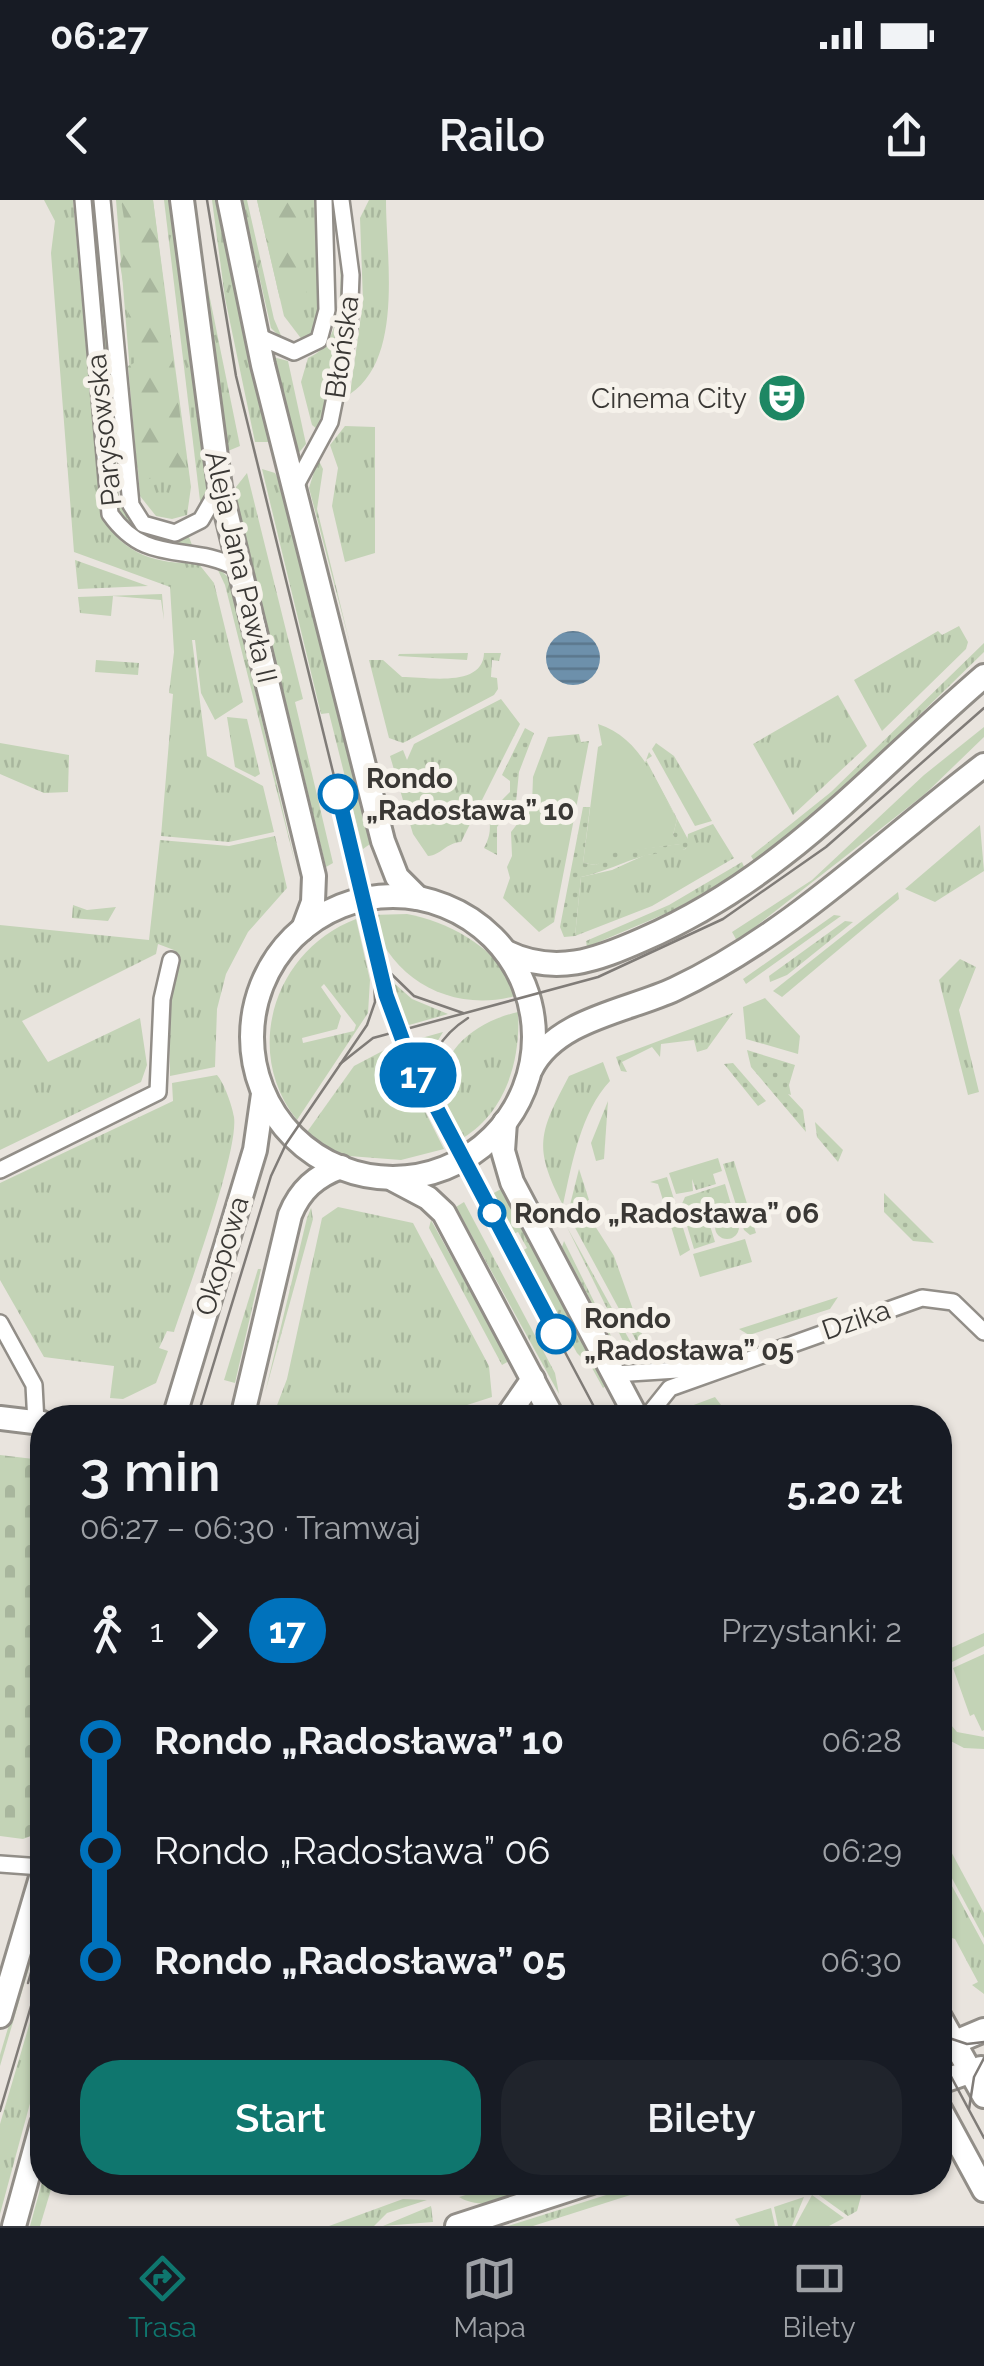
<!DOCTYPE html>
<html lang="pl">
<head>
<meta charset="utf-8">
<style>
  :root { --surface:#171b24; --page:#20242c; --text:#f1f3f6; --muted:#9ea1a6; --line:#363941; --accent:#0f766e }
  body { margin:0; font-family:Raleway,sans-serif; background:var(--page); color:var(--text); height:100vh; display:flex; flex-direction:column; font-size:38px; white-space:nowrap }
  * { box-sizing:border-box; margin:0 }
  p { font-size:32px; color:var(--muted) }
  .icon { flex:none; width:55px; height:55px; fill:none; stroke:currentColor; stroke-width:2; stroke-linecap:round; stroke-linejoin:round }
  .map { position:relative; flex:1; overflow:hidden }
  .drawer { position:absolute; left:30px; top:1205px; width:922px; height:790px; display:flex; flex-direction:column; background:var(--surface); border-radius:40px; box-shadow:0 2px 8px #0004 }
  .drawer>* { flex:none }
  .badge { padding:0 20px; border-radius:32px; font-size:35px; line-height:65px }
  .map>.badge { position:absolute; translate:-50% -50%; box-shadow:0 0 0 5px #fff }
  .legs { display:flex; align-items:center; gap:15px; height:110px; padding:0 50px; font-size:32px }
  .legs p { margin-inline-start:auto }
  .overview { display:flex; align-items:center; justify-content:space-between; height:170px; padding:0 50px }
  h1 { font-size:55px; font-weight:600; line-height:75px }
  .primary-button { display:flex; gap:20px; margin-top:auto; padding:20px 50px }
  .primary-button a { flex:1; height:115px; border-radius:40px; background:var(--accent); color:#fff; font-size:40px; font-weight:600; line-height:115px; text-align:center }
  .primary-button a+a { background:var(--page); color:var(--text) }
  ul { padding:0 50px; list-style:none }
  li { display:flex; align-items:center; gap:35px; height:110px; font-size:38px }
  li i { display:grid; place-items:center; width:15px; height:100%; margin:0 12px; background:currentColor }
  li i::after { content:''; width:25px; height:25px; margin:-12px; border:8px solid; border-radius:50%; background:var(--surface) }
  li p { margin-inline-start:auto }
  li:first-child i { background:linear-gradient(#0000 50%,currentColor 0) }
  li:last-child i { background:linear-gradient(currentColor 50%,#0000 0) }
  .status { display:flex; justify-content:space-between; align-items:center; height:70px; padding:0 50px; background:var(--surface); direction:ltr }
  .status svg { height:28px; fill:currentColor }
  header { display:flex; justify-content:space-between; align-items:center; height:130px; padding:0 50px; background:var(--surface); font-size:45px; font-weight:600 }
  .menu { display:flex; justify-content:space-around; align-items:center; height:140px; border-top:2px solid var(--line); background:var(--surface); font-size:28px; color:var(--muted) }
  .menu a { display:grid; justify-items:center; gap:5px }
  .menu .selected { color:var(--accent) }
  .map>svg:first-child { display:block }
  .grass { fill:url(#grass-tufts); fill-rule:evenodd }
  .forest { fill:url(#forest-firs) }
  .cemetery { fill:url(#cemetery-stones) }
  .park { fill:#c3d3b6 }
  .garden { fill:url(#garden-dots) }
  .water { fill:url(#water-rules) }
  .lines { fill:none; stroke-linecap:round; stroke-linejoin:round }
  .street-casing { stroke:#928e88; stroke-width:20 }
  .secondary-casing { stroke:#928e88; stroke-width:28 }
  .street { stroke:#fff; stroke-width:15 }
  .secondary { stroke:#fff; stroke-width:22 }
  .tram { stroke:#807c78; stroke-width:2.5 }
  .line-1-casing { stroke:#fff; stroke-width:22 }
  .line-1 { stroke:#0072bc; stroke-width:15 }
  .stop-1-dot { fill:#fff; stroke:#0072bc; stroke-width:5 }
  .labels { text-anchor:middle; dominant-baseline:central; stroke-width:10; stroke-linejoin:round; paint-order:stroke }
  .street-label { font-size:28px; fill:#3a3835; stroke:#f6f2eb }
  .poi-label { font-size:28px; fill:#3a3835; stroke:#f6f2eb; text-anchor:end }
  .stop-label { font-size:28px; font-weight:bold; fill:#3a3835; stroke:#f6f2eb; text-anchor:start }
</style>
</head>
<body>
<div class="status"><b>06:27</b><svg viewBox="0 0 49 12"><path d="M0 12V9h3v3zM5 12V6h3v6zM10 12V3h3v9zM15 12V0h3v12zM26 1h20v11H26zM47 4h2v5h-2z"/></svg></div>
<header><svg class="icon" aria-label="back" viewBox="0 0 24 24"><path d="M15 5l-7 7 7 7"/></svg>Railo<svg class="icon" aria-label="share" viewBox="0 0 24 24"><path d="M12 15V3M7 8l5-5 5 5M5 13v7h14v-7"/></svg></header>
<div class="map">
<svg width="984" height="2026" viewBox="0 0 984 2026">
  <defs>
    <pattern id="grass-tufts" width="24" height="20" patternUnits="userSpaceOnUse" patternTransform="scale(2.5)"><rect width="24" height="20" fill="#c3d3b6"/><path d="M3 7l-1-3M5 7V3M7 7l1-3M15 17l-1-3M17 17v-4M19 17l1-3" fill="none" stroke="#a8b69d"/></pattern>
    <pattern id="forest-firs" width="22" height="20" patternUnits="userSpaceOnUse" patternTransform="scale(2.5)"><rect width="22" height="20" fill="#c3d3b6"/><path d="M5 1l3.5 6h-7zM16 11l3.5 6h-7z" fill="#a8b69d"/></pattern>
    <pattern id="cemetery-stones" width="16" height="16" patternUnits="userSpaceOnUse" patternTransform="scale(2.5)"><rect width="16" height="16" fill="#c3d3b6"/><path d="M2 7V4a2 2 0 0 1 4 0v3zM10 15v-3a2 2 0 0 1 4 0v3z" fill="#a8b69d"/></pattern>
    <pattern id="garden-dots" width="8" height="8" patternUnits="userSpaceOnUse" patternTransform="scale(2.5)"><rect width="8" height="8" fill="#c3d3b6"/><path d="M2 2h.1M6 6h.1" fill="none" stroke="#a8b69d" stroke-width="1.8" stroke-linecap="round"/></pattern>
    <pattern id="water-rules" width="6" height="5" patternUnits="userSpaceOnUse" patternTransform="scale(2.5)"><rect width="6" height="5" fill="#6d90ab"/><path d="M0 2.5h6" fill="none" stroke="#5b778c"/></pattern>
  </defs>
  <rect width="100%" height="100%" fill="#e9e4de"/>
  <g class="grass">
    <path d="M44,0H73L101,314C120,353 156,365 198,363L214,383L243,502L215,520L201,493L195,440H192L207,556L263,586L274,632L229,642L161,636L173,494L169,493L174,452L170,387L74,352L51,53L55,21Z"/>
    <path d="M90,0H95L119,299C130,333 156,342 189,337L192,345C155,344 127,335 114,298Z"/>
    <path d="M116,0H153L191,287L187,315L172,319L156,316L140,296Z"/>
    <path d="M164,0H169L208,294L201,309Z"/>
    <path d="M212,0H215L270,242H255L225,98Z"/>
    <path d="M242,0H247L274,119L283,140L271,128Z"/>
    <path d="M257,0H314C320,32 334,123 303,141L284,116Z"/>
    <path d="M332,0H336C344,78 345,154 317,229L312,225L301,182L308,158C355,140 339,41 332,0Z"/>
    <path d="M369,0H386C386,58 404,158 350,194L363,101L360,18Z"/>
    <path d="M205,74L240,246L228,251L227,250Z"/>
    <path d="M273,157L288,161L306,244L297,255Z"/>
    <path d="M345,226L375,227V353L345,362L332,306L338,268L330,245Z"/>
    <path d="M318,259L323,269L317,309L350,444L309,288Z"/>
    <path d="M262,269L275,273L283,288L370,644L363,649L329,513L321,514Z"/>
    <path d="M247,273L303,499L295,502L333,663L326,667L237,302L236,287Z"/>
    <path d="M75,360L148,386L78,389Z"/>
    <path d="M216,366L229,378L297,671L225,385Z"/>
    <path d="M162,394L164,420L161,400L113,396L111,416L80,413L78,397Z"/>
    <path d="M959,426L968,442L966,449L882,531L854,480L938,431L942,435Z"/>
    <path d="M984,443V452L829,603L754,661L751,656L831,592Z"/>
    <path d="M468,453L467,460L398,456L399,454Z"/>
    <path d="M484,453H501L499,461L492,460L491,477L497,478L498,489L494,495L403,543L389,538L369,460H383L402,477C427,477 483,488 484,453Z"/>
    <path d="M96,460L139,463L138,475L95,472Z"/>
    <path d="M838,495L867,546L793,615L753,544Z"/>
    <path d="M501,499L520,524L461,642C446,643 441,655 428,656L413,634L390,556L403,550L407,560L414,544Z"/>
    <path d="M227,517L247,519L260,574L255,577L235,567Z"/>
    <path d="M984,527V537L925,594L737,741L732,732L812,680L924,575Z"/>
    <path d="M579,534L581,542L589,541L554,722L539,732L503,698L510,678L507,667L512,656L511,632L532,605L533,577L548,537Z"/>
    <path d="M0,543L69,555L68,592L44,593L0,574Z"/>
    <path d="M656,543L674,556L712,621L695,626L652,549Z"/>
    <path d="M713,624L734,658L652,706L575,736L581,677L612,670L645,655L686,649L688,634Z"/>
    <path d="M980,625L984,671L935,702L905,689Z"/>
    <path d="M275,636L287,688L248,732L226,774L217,809L215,867L170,876L169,796L179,762L174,750L158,744L156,754L22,821L48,862L140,818L147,865L141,882L0,950V725L149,740L160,640L229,646Z"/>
    <path d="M742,662L745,669L672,711L587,747L586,741L669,705Z"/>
    <path d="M898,692L899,699L782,797L773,791Z"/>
    <path d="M73,705L87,710L116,707L108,721L72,718Z"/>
    <path d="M407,714C451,722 505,752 515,796C452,813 389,780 371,715Z"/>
    <path d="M834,715L841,716L746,784L743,779Z"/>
    <path d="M356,719L370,780L368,813L297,920C241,850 276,749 356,719ZM324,784L356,825L354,831L303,843L302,838L337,829L341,816L321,787Z"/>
    <path d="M845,721L853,722L787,775L770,782L769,776Z"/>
    <path d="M960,759L976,767L959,810L979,892L968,895L939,780Z"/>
    <path d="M387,777L412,799L448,814L402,827Z"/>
    <path d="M765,798L800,836L798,854L746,839L743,807Z"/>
    <path d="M518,812C521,859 506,912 463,938L456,925L450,928C422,869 461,825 518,812Z"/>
    <path d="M733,813L707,849L697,852L694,840L661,844L660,857L652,847L622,862L627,872L621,871L616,857Z"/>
    <path d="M443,832L428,857L423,878L407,842Z"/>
    <path d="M392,846L444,949L401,960L336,955L307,932L354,866Z"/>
    <path d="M603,862L610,881C581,912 572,963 563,1005C533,947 539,933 569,876Z"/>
    <path d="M217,875C224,883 232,905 234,917C239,952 186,1095 174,1132L167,1131L159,1148L168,1151L156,1183L123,1199L110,1198L114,1166L44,1157L0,1080V983L173,901L172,883Z"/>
    <path d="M608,901L604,959L596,961L591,943Z"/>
    <path d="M718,958L722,971L713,974L716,984L696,990L692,979L693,991L676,994L669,973Z"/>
    <path d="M734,961L756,1033L750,1035L744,1030L723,964Z"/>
    <path d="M579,969L589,1000L572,1008L570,1005Z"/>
    <path d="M667,977L690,1050L680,1056L658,984L650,982Z"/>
    <path d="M725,984L732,1008L707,1016L715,1042L694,1049L681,1006L685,997Z"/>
    <path d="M501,989L606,1186L603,1188L592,1168L577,1153L522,1051L527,1048L518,1032L513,1034L492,994Z"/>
    <path d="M464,1002L555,1173L559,1194L456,1007Z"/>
    <path d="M338,1007L413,1023L489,1166L492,1197L430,1217H285L276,1208L287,1179L322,1018Z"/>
    <path d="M311,1008L313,1019L265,1193L307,1018Z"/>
    <circle cx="727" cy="1027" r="12"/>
    <path d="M590,1018L614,1056L647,1149L638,1144L572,1022Z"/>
    <path d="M431,1020L509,1161L502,1165L429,1028Z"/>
    <path d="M745,1039L752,1062L700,1077L693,1054Z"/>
    <path d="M564,1041L616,1146L638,1166L619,1154L562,1047Z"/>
    <path d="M258,1069H261L235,1183L224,1180Z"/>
    <path d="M838,1097L830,1109L749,1135L739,1129Z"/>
    <path d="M715,1197L721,1205L715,1217H680L675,1212Z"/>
    <path d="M940,1631L984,1713V1738L940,1656Z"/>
    <path d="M940,1664L984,1745V1794L972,1785L978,1782L955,1739L942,1735L949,1731L944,1722L940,1723Z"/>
    <path d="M42,1713V1724L0,1866V1855Z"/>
    <path d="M42,1781V1859L0,2014V1924Z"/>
    <path d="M42,1982L53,1983L40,2026H30Z"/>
    <path d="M505,1983H527C517,2005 478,2009 459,1997Z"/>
    <path d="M644,1983H668L533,2026H508Z"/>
    <path d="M837,1983L864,1985L857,2011L848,2016L816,1993Z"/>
    <path d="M812,1995L844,2018L829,2026H795Z"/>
    <path d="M804,1997L792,2026H778L774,2007Z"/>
    <path d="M403,1999L427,2000L387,2013L374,2026H329Z"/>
    <path d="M431,2006L433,2022L383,2026Z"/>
    <path d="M771,2008L775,2026H740L735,2019Z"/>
  </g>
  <g class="forest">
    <path d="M121,0H153L190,294L178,292L163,274L146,280L137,267L128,166L136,162L120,64L128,43Z"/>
    <path d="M257,0H297L301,9L296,28L306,52L292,57L304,63L307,92L299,102L280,99Z"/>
  </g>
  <path class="cemetery" d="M0,1255L42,1260V1613L36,1634L23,1639L0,1636Z"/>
  <g class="park">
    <path d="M598,524C641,538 655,581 677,619L673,635L681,644L622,652L596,665L583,663L598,547L602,545Z"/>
    <path d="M984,1433V1446L952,1462L940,1478V1453Z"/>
    <path d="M984,1454V1530L982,1531L974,1514L970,1516L953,1468Z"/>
    <path d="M940,1512L957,1532L984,1537V1549L964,1548L943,1537Z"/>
  </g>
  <g class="garden">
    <path d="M525,528L534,533L519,572L516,602L497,627V655L484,648C499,620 476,624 510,592V581L502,575Z"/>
    <path d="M649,552L652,556L646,560L691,645C676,657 660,651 644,656C623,662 604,672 581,677L575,736L564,737L560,727L583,607H590L583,663L596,665L615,652L680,644L673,635L677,619L645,563Z"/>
    <path d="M747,850L795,865L789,885L791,895L788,894L803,910L806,932L751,867Z"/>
    <path d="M733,863L766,901L758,906L724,864Z"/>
    <path d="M815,922L843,950L838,962L817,937Z"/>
    <path d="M884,993L934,1043L913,1041L884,1012Z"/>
    <path d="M567,1027L635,1150L634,1152L623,1141Z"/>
  </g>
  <circle class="water" cx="573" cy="458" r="27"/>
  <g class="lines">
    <g class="street-casing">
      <g id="street">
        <path d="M83,0L110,314C148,368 189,341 239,369"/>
        <path d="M102,0L131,305L143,324L175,333L201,320L220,287"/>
        <path d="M260,137L294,152L319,140L327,110L324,0"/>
        <path d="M296,285L330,222L349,128L351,75L341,0"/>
        <path d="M0,970L158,892L162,799L171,760"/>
        <path d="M0,1123L34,1185L36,1223"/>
        <path d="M614,1174L709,1168"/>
        <path d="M646,1218L670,1188L922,1098L953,1102L984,1132"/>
        <path d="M0,1664L42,1667"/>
      </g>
    </g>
    <g class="secondary-casing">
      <g id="secondary">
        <path d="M182,0L220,287L314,676L313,702L303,729"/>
        <path d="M229,0L263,165L383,641L397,677L418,698"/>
        <circle cx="393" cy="837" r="141"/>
        <path d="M506,752C555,776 597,760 644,739C784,678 871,573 984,476"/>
        <path d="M531,869C556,819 628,811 675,789C791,734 883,642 984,565"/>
        <path d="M505,922L503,951L512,982L637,1218"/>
        <path d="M394,980L428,998L444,1013L553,1218"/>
        <path d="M0,1218L42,1223"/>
        <path d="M174,1218L255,950L263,894"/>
        <path d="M242,1218L290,1015C300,990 316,976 341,967"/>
        <path d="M506,1218L533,1179"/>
        <path d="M0,1816L42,1674"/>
        <path d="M940,1817L984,1896"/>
        <path d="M941,1848L984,1830"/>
        <path d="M940,1882L981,1868"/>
        <path d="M940,1909L984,1990"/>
        <path d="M14,2026L42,1924"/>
        <path d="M457,2026L592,1982"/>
      </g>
    </g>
    <use href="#street" class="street"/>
    <use href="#secondary" class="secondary"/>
    <g class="tram">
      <path d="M207,0L236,176L391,809L412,864L600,1218"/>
      <path d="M380,763L414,796L463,813"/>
      <path d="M340,864L373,838L598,777L723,719L826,647L984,508"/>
      <path d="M427,892C427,859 440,836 468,818"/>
      <path d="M197,1218L271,976L286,944L367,825L375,802L374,777"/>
      <path d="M28,1783L42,1735"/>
      <path d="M940,1835L967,1844L984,1842"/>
      <path d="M940,1856L984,1938"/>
      <path d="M969,1909L974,1877L984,1858"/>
      <path d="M0,1911L42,1769"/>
    </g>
  </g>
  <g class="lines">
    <g class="line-1-casing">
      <path id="line-1" d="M338,594L386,795L407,852L556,1134"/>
    </g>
    <use href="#line-1" class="line-1"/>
  </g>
  <defs>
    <g id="theatre-disc" transform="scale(2.5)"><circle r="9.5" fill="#1d8763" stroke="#f6f2eb"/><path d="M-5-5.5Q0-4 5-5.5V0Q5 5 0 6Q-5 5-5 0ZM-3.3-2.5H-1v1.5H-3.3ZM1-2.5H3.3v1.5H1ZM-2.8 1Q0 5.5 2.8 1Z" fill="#fff"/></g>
  </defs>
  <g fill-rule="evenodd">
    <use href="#theatre-disc" x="782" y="198"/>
  </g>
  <g class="stop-1-dot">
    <circle cx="338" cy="594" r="18"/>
    <circle cx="492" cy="1013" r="12"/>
    <circle cx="556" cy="1134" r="18"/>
  </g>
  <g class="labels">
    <g class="street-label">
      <text transform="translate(342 147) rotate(-82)">Błońska</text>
      <text transform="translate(104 230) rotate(-96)">Parysowska</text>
      <text transform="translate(241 367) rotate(77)">Aleja Jana Pawła II</text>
      <text transform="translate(222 1056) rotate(-73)">Okopowa</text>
      <text transform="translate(856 1120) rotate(-19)">Dzika</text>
    </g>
    <g class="poi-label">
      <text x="747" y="198">Cinema City</text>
    </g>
    <g class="stop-label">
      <text x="366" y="578">Rondo<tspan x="366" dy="32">„Radosława” 10</tspan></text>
      <text x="514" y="1013">Rondo „Radosława” 06</text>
      <text x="584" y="1118">Rondo<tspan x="584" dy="32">„Radosława” 05</tspan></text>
    </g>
  </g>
</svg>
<b class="badge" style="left:418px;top:875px;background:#0072bc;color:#fff">17</b>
<section class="drawer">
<div class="overview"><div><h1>3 min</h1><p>06:27 – 06:30 · Tramwaj</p></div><b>5.20 zł</b></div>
<div class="legs"><svg class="icon" aria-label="walk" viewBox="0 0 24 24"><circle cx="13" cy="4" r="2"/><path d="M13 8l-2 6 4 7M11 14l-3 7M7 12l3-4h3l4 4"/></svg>1<svg class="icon" aria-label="forward" viewBox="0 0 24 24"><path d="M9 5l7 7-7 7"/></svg><b class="badge" style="background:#0072bc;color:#fff">17</b><p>Przystanki: 2</p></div>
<ul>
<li><i style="color:#0072bc"></i><b>Rondo „Radosława” 10</b><p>06:28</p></li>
<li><i style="color:#0072bc"></i><span>Rondo „Radosława” 06</span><p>06:29</p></li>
<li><i style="color:#0072bc"></i><b>Rondo „Radosława” 05</b><p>06:30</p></li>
</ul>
<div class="primary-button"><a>Start</a><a>Bilety</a></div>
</section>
</div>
<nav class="menu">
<a class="selected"><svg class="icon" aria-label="directions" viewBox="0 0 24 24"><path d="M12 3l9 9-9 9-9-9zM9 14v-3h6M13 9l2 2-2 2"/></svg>Trasa</a>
<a><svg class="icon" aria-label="map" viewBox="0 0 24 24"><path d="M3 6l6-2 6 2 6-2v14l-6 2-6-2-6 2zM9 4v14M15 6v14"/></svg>Mapa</a>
<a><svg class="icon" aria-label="tickets" viewBox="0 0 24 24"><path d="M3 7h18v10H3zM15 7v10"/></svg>Bilety</a>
</nav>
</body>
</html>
